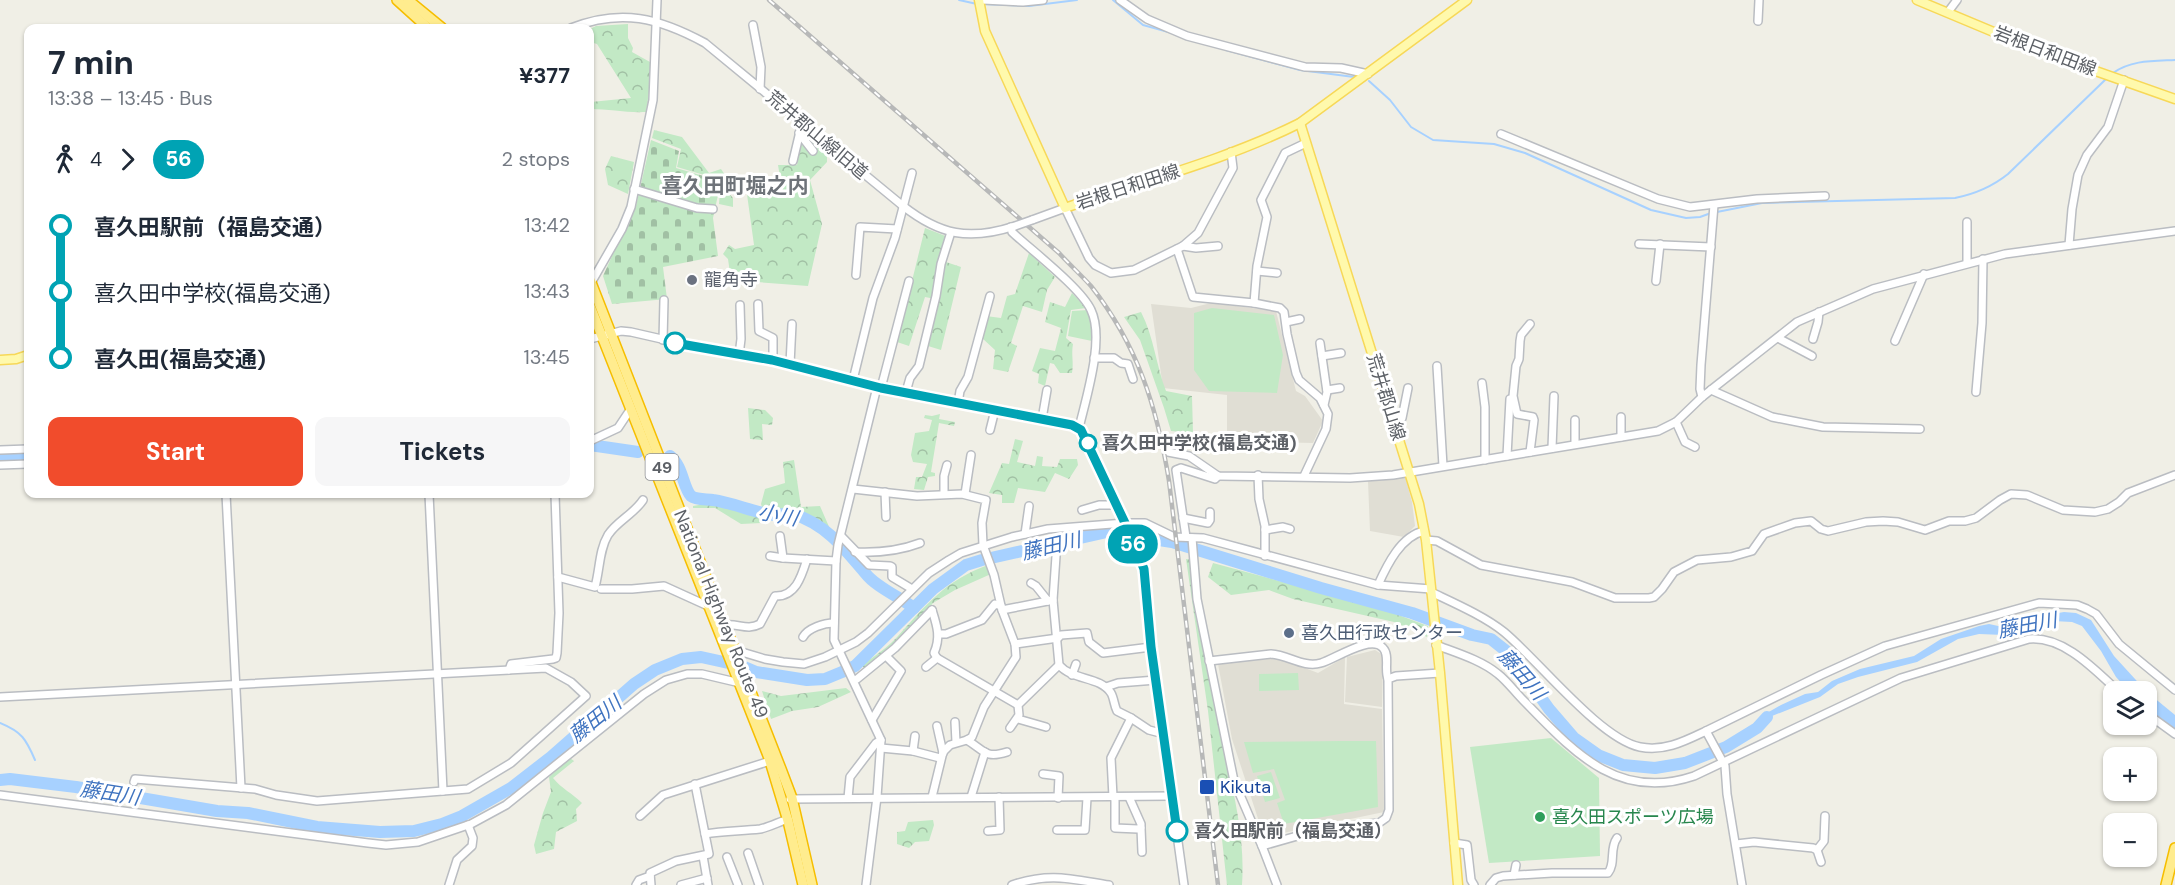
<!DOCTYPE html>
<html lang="en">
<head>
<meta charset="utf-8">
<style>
  :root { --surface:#fff; --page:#f6f6f7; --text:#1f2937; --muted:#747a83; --accent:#f14c2c }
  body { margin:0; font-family:"DM Sans","Noto Sans JP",sans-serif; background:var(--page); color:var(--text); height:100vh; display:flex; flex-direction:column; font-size:22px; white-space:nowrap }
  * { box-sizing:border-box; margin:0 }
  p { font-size:20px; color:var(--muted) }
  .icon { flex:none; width:33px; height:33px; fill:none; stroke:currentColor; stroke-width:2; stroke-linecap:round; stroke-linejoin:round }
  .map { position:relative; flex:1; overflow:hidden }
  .panel { position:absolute; left:24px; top:24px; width:570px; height:474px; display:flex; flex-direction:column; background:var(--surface); border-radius:12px; box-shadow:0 2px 4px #0004 }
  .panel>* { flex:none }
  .badge { padding:0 12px; border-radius:20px; font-size:21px; line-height:39px }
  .buttons { position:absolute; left:2103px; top:681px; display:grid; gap:12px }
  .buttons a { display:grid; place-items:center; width:54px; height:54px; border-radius:12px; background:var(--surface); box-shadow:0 2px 4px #0004; font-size:30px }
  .map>.badge { position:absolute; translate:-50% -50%; box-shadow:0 0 0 3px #fff }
  .legs { display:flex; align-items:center; gap:9px; height:66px; padding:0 24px; font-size:20px }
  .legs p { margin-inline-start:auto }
  .headline { display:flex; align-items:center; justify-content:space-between; height:102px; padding:0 24px }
  h1 { font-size:33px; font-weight:700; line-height:45px }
  .button { display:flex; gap:12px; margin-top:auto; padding:12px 24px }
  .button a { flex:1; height:69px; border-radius:12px; background:var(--accent); color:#fff; font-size:24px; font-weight:700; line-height:69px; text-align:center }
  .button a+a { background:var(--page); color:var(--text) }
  ul { padding:0 24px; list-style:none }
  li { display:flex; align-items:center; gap:21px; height:66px; font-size:22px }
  li i { display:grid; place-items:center; width:9px; height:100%; margin:0 8px; background:currentColor }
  li i::after { content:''; width:15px; height:15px; margin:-8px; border:4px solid; border-radius:50%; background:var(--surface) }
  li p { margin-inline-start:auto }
  li:first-child i { background:linear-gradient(#0000 50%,currentColor 0) }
  li:last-child i { background:linear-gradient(currentColor 50%,#0000 0) }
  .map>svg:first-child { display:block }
  .education { fill:#e0ded4 }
  .green { fill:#c2e9c5 }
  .forest { fill:url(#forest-crowns) }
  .cemetery { fill:url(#cemetery-stones) }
  .water { fill:#a7d1ff }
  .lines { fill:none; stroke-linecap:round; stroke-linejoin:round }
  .stream { stroke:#a7d1ff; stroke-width:2 }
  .river { stroke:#a7d1ff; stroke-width:12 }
  .minor-casing { stroke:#babdc2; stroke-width:10 }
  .major-casing { stroke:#f7d858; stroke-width:11 }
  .highway-casing { stroke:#f6be00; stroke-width:12 }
  .minor { stroke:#fff; stroke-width:7 }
  .major { stroke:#fff9ac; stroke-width:8 }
  .highway { stroke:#ffec8e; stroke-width:9 }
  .rail-casing { stroke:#b7b8b8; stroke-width:4.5 }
  .rail { stroke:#fff; stroke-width:2; stroke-dasharray:7; stroke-linecap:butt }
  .minor-bridge-casing { stroke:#babdc2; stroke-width:10; stroke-linecap:butt }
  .minor-bridge { stroke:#fff; stroke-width:7 }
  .line-1-casing { stroke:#fff; stroke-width:14 }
  .line-1 { stroke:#00a3b4; stroke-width:9 }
  .worship-dot { fill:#6b7280; stroke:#fff; stroke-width:2 }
  .stop-1-dot { fill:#fff; stroke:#00a3b4; stroke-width:3 }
  .service-dot { fill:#5c6f8a; stroke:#fff; stroke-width:2 }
  .transit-dot { fill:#1a4fb4; stroke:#fff; stroke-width:2 }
  .leisure-dot { fill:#2e9e5b; stroke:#fff; stroke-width:2 }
  .labels { text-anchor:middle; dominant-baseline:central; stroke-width:6; stroke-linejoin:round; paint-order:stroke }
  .shield { fill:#fff; stroke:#8e9095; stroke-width:1.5 }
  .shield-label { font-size:16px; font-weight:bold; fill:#5d6167 }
  .street-label { font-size:18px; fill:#5d6167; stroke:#fff }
  .worship-label { font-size:18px; fill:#5b616d; stroke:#fff; text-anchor:start }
  .stop-label { font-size:18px; font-weight:bold; fill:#5d6167; stroke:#fff; text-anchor:start }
  .service-label { font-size:18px; fill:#4e5e75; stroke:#fff; text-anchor:start }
  .transit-label { font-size:18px; fill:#164399; stroke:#fff; text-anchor:start }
  .leisure-label { font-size:18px; fill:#27864d; stroke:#fff; text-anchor:start }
  .water-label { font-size:20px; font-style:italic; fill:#4074c0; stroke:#fff }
  .quarter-label { font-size:21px; font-weight:bold; fill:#6e7379; stroke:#fff }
</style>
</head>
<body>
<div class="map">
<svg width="2175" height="885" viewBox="0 0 2175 885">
  <defs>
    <pattern id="forest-crowns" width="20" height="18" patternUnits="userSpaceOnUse" patternTransform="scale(1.5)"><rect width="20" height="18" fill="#c2e9c5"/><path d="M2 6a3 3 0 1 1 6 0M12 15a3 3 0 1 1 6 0" fill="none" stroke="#a1c0a4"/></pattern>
    <pattern id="cemetery-stones" width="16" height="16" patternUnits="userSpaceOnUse" patternTransform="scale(1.5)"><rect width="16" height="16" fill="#c2e9c5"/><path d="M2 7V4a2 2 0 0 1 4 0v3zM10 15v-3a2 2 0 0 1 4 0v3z" fill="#a1c0a4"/></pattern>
  </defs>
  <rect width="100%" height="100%" fill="#f0efe6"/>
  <g class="education">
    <path d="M1211,303L1276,311L1296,391L1305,396L1323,421L1313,443L1227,441V395L1163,388L1151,304L1191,308Z"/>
    <path d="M1405,476L1412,502L1415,526L1404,537L1370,531L1368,481Z"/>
    <path d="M1375,650L1383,655L1382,707L1345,702L1347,657Z"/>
    <path d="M1345,657L1344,704L1382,709L1384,812L1264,837L1232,739L1218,664L1279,658L1318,673Z"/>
  </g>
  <g class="green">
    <path d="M1212,308L1274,315L1283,355L1277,393L1209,391L1194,370V313Z"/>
    <path d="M1088,310L1093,334L1092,341L1068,336L1072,311Z"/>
    <path d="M1298,673L1299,690L1259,691V674Z"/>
    <path d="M1551,738L1599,778L1600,856L1489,863L1470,747Z"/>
    <path d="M1342,741H1376L1378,807L1284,824L1277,803L1285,800L1274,769L1253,773L1244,742Z"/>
    <path d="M1271,772L1280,798L1265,802L1257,776Z"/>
  </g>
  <g class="forest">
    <path d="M628,24V38L633,48L632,52L650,62V86L646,112C627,113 609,109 590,109L591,102L631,98L597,44L590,42V29L596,26Z"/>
    <path d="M654,130L682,137L709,173L721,169L725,175H743V190L727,191L733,198V207L719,204L721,180L677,167L681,149L652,138Z"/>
    <path d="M804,130L827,149V162L810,180L822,224L808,286L731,280L728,259L723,254L729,245L735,249L754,245L745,180L754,178L767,186L780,177L778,165H797Z"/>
    <path d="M611,156L634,162L628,194L608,185L605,169Z"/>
    <path d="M925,228L948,237L946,262L961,267L941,350L928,346L935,299L925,297L909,346L897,342Z"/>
    <path d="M1029,253L1055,277L1047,290L1042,312L1023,306L1011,343L1017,346L1008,372L993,369L995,350L982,338L986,316L1001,318L1007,296L1015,294Z"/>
    <path d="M1072,293L1086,308L1071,310L1066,338L1073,344C1071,355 1074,362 1072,373H1060L1054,364L1050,363L1045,386L1038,383L1039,374L1032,371L1040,348L1055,351L1061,328L1045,322L1050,302L1065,307Z"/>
    <path d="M1141,312C1154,337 1156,365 1166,391L1192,396L1193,433L1171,431L1164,408L1140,340L1124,317Z"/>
    <path d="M748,408L765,410L773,418L772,425L762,424L763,440L750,439Z"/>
    <path d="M940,414L939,419L955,422L954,426L939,423L931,472L935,473V476L928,477L924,490L914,489L916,477H922L927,464L913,462L911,455L915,433L929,431L932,420L924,418L925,415L932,416Z"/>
    <path d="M1015,439L1023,441L1017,462L1035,466L1037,456L1043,457L1042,466L1057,467L1060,459H1077L1078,465L1069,479L1055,473L1045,492L1018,488L1014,503H1002V495L989,493L1002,463L1009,464Z"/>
    <path d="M794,460L801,507L820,506L830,529L816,520L791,511L762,507L761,504L765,489L785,483L783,462Z"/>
    <path d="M716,502L765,515L761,518V523L741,524L715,508H693V506Z"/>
    <path d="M1186,559L1194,560C1202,614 1207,669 1218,723C1229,776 1246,830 1242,885H1227L1208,711Z"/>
    <path d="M1213,563L1385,610L1428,626L1427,637L1394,622L1293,599L1269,590L1231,595L1208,577Z"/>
    <path d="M988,565L991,574L955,590L933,603L916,625L892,648L865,670L862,665C875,656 888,647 898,636C927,604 946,580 988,565Z"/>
    <path d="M846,688L851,692L818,707L792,711L771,719L762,691L781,696Z"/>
    <path d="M570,758L574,761L553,778C562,789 572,793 582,803L576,809L577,821L556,832L554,849L536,854L534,845L543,813L551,792L549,777Z"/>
    <path d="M933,820L934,825L929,841L915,842L909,848L897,844V832L905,831L908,822Z"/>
  </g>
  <path class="cemetery" d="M651,140L679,151L676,168L721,181L713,218L718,256L663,267L667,299L612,304L603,276L617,245L628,227L636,206Z"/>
  <g class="water">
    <path d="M2064,612L2076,613L2091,620L2114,656L2146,691H2129L2116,677L2101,651L2082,626L2072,622L2053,621L2032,625L2004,635L1979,634L1958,639L1917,662L1858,677L1838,684L1820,697L1772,716L1763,727L1756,729L1760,721L1767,713L1781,705L1805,694L1818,692L1832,681L1860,669L1914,656L1941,639L1979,626L1989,624L2003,627L2030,618Z"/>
    <path d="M2147,692L2175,715V730L2147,707Z"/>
  </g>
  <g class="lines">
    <g class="stream">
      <path d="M959,0L977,4"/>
      <path d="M1113,0L1143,25L1172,33"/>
      <path d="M983,4L1029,6L1077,0"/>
      <path d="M1226,50L1300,70L1354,77"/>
      <path d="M2113,73C2131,60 2153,61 2175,60"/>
      <path d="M1369,81L1390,100L1411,127L1433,140L1494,144L1525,153L1651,210L1686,218L1700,217L1711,213"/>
      <path d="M1717,212L1762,203L1955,198C1975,194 1993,186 2008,174L2106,79"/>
      <path d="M0,723C22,732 26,739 35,760"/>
    </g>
    <g class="river">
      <path d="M590,445L638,452"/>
      <path d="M670,456C683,466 683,488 691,496C696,500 707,499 713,500C734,503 755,513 775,515C782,515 787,512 793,514C826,524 845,549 866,574C875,586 901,598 914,608"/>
      <path d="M0,458L28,457"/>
      <path d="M0,780L10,779L76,787L217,811L248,813L317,827L380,832L414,831L442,824L462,816L511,788L551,757L634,684L655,670L682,659L701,657L742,666L756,672L807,680L825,679L842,672L855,666L933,589L966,565L982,560L1107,532L1172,542L1321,588L1412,613L1472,635L1491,639L1510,654L1549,709L1574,738L1598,755L1623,765L1655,768L1685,763L1726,747L1757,728L1767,717"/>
    </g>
    <g class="minor-casing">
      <g id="minor">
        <path d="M983,0L1023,2L1043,0"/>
        <path d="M1120,0L1147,19L1187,36L1305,67L1341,68L1368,74"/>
        <path d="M1948,12L1957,0"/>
        <path d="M1758,21L1759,0"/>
        <path d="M753,25L761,67L760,89"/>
        <path d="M571,28C621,8 659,18 705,43L903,206C940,235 969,241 1015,226"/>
        <path d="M799,133L813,151"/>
        <path d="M1501,134L1658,199L1690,207L1757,199L1825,196"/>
        <path d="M793,161L802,123"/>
        <path d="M634,189L697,208L713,209"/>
        <path d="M1032,220L1065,208L1089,258L1095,265L1111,273L1134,270L1183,246L1198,233L1233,168L1231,152"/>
        <path d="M1967,222V263"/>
        <path d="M1011,227L1012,232C1031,250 1081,288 1091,310C1105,339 1086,398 1079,428"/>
        <path d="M1639,244L1711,247"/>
        <path d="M2069,245L2072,209L2078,175L2087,155L2108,127L2124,80"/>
        <path d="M1183,246L1196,248L1218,246"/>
        <path d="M1177,249L1193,297L1254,303L1280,308L1284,312L1287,334L1296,373L1299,380L1320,398L1328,414L1326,429L1304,476"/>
        <path d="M1257,271L1277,273"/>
        <path d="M856,275L860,227L897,229"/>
        <path d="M1656,281L1660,244"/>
        <path d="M591,283L622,229L631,207L653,100L657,0"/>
        <path d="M1254,303L1257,266L1267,217L1261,200L1285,153L1306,143"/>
        <path d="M758,304L759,331L773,338V360"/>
        <path d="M1286,322L1300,319"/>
        <path d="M1530,324L1521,335L1520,341L1519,359L1516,366L1513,396L1517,414L1533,417L1534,420L1530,452"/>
        <path d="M1778,338L1812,356"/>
        <path d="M590,339L621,331L631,332L688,345L772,360L881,388L1072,425L1081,430L1125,523L1144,569L1151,647L1184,885"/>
        <path d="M1813,339L1818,322L1819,312"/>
        <path d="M663,340L664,300"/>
        <path d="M1895,341L1924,274"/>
        <path d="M1320,343L1327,392L1324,405"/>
        <path d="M739,355L741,339L740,305"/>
        <path d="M1322,356L1341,353"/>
        <path d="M1094,358H1114L1121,363L1128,364L1133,379"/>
        <path d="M790,364L792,324"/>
        <path d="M1437,366L1443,466"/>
        <path d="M853,380L873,298L895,238L912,173"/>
        <path d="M1482,383L1485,407V460"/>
        <path d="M881,388L909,281"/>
        <path d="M1327,390L1340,388"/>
        <path d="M1711,390L1772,417L1823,427L1920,429"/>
        <path d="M906,392L910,378L919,366L936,296L941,264L951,232"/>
        <path d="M1976,392L1982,323L1983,259"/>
        <path d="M1702,397L1700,389L1701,365L1714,205"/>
        <path d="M958,403L960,391L968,377L990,296"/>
        <path d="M1621,417V437"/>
        <path d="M1042,419L1047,390"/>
        <path d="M1676,422L1685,442L1695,447"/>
        <path d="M1395,425L1402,418L1408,388"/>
        <path d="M990,430L995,410"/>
        <path d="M590,441L618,428L630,410"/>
        <path d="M1575,444V420"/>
        <path d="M1552,448L1554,396"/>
        <path d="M0,450L28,449"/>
        <path d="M1168,452L1189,456L1218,476L1350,478L1393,475L1658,431L1676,422L1702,397L1797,322L1873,289L2005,254L2175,231"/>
        <path d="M1507,456L1510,399"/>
        <path d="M0,465L28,464"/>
        <path d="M1258,475L1259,499L1265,526V556"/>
        <path d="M853,489L917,496L962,494L986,500L982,523L983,545L994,575L1002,610L1015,644L1058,638L1061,635L1087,633L1089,642L1103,653L1151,647"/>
        <path d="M885,492L886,517"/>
        <path d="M226,494L241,788"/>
        <path d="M429,494L443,791"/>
        <path d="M944,494V476L947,465"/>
        <path d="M965,494L971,455"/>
        <path d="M1082,510L1099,505H1117"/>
        <path d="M1183,518L1208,523L1210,520V512"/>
        <path d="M1265,530L1283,527L1290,529"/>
        <path d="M1025,534L1029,506"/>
        <path d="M780,536L783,558L836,561"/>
        <path d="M841,536L869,565L890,566L892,567V577L912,589"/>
        <path d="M1186,537L1176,470L1181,468L1215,479L1218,476"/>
        <path d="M1192,538L1197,599L1234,781L1262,846"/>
        <path d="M1426,540L1437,541L1481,565L1572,582L1615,598H1649L1654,597L1662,589L1674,572L1697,560L1731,557L1752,551L1764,534L1795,523L1811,521L1821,529L1828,531L1866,522L1883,521L1898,522L1925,530L1949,521H1965L1976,518L2000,500L2011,494L2027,495L2063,510L2095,512L2108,509L2119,502L2128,493L2175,475"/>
        <path d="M855,552C877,553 899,551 920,543"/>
        <path d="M770,556L783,558"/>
        <path d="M1056,556L1053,600L1059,665C1073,681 1100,676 1111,693C1114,698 1114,705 1117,711L1131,718L1111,758L1113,797"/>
        <path d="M558,577L595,587C600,569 599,550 608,535C617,521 634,514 643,500"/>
        <path d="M1031,583L1036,586L1048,601"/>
        <path d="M1378,585C1387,565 1401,536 1424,531"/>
        <path d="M601,589H632L664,586L708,606"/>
        <path d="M1431,592C1454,603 1484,616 1504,632C1538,660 1600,739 1640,747C1664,752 1685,741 1706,731L1725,766L1727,794L1742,885"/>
        <path d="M932,610C937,626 941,637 934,653L937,658"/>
        <path d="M1002,610L1053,600"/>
        <path d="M725,625C738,623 747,631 760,624L775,596C796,597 802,575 807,559"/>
        <path d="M939,634H946L982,620L995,604L1001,606"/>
        <path d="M803,637C808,628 824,623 834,623"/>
        <path d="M1436,645C1457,653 1481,660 1498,674C1507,681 1515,692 1523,700C1573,751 1617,802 1694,776L1901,678L2029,639C2064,636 2095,670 2119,692"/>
        <path d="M735,650L765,659L783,662L804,664L825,657L856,642L868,633L929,573L949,560L961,553L1012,537L1048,529L1125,523H1145L1174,537L1203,538L1378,585L1431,589"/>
        <path d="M1209,661L1271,654C1289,655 1303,668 1321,663C1335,659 1371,634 1383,648C1390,655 1384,670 1388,679"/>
        <path d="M926,667L937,658L1018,705"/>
        <path d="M509,670L511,664L553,659L556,658L557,653L559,613L555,494"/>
        <path d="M1072,675L1076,664"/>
        <path d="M857,679L895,648L932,610"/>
        <path d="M1106,687L1118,683L1156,680"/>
        <path d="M0,697L546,668L571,682L586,696L511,763L468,789L317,801L276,795L255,789L135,779L134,782"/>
        <path d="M2146,713L2175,734"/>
        <path d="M1131,718L1149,730L1164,734"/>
        <path d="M1018,719L1046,727"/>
        <path d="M872,720L901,671L886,656"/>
        <path d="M955,722L956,742"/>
        <path d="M937,726L943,753"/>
        <path d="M1010,728L1019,715L1018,705L1059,665"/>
        <path d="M1706,731L1821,675L1885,646L2039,603L2077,605L2087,609L2096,614L2119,644L2175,690"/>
        <path d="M967,740C985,751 985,759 1007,752"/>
        <path d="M881,748L913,751L940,758"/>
        <path d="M913,751L915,736"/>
        <path d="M1043,774L1059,776L1058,798"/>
        <path d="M0,795L368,843L386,845L418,842L471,824L506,805L644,694L666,680L687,674H702L740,683"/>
        <path d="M932,797L943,752L950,745L967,740L972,737L984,707L1016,657L1015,644"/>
        <path d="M971,797L985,752"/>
        <path d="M1115,797V828L1138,829L1141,828V824L1129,797"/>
        <path d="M848,798L850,777L876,743L881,740"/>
        <path d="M790,799L1172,796"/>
        <path d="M640,816L663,795L770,761"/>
        <path d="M1141,828L1142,852"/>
        <path d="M1057,830H1085L1087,798"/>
        <path d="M988,831L1000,830L999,797"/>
        <path d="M705,834C723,831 741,831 760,829C767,828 779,822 788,819"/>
        <path d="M1454,843L1467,845L1471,880L1474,885"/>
        <path d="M1736,844L1754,842L1813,848L1817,850L1821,862"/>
        <path d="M1817,850L1824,841L1825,816"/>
        <path d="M748,853L759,885"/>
        <path d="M703,856L708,885"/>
        <path d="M727,857L738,885"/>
        <path d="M1514,875L1516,865"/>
        <path d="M449,885L457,860L472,846L473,838L468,825"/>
        <path d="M636,885L639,880L650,876"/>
        <path d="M651,885L650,873L676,861L709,854L695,784"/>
        <path d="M681,885L707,878"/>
        <path d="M866,885L877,797L881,740L834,640L836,561L838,545L877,387"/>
        <path d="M1012,885C1050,872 1071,879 1109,885"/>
        <path d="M1277,885L1262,846L1322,829L1379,823L1386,818L1389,810L1388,679L1396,676L1440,673"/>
        <path d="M1490,885L1496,878L1503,876L1552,873H1608C1616,863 1609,849 1617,838"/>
      </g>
    </g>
    <g class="major-casing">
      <g id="major">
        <path d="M979,0L985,31L1065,208C1144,181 1226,160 1300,123L1467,0"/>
        <path d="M1917,0L2039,51L2175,99"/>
        <path d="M1300,123L1419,504L1426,540L1440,673L1458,885"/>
        <path d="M0,360L16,359L28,355"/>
      </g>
    </g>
    <g class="highway-casing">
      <g id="highway">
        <path d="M397,0L428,28"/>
        <path d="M408,0L442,28"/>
        <path d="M590,280L781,769L792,798L812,885"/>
        <path d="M590,306L769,758L788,821L803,885"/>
        <path d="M2166,885L2175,848"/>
      </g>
    </g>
    <use href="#minor" class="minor"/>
    <use href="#major" class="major"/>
    <use href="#highway" class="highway"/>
    <g class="rail-casing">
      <path id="rail" d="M769,0L1059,253C1069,264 1081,275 1091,286C1138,346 1157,407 1169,481L1218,885"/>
    </g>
    <use href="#rail" class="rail"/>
    <g class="minor-bridge-casing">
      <path id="minor-bridge" d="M1015,226L1032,220"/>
    </g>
    <use href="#minor-bridge" class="minor-bridge"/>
  </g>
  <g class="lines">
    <g class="line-1-casing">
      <path id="line-1" d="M675,343L772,360L881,388L1072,425L1081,430L1125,523L1144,569L1151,647L1177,831"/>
    </g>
    <use href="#line-1" class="line-1"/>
  </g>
  <circle class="worship-dot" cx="692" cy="280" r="6"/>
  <g class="stop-1-dot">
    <circle cx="675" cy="343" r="10"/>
    <circle cx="1088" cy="443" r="8"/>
    <circle cx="1177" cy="831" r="10"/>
  </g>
  <circle class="service-dot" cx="1289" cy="633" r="6"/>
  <rect class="transit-dot" x="1199" y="779" width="16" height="16" rx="3"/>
  <circle class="leisure-dot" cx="1540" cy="817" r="6"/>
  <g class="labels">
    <rect class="shield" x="645.5" y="454" width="33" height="26" rx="4.5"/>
    <g class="shield-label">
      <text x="662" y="467">49</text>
    </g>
    <g class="street-label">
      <text transform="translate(2045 51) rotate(21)">岩根日和田線</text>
      <text transform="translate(817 135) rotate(40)">荒井郡山線旧道</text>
      <text transform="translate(1128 187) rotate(-18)">岩根日和田線</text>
      <text transform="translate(1386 397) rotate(73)">荒井郡山線</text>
      <text transform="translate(721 614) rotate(68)">National Highway Route 49</text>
    </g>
    <g class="worship-label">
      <text x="704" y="280">龍角寺</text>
    </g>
    <g class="stop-label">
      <text x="1102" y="443">喜久田中学校(福島交通)</text>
      <text x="1194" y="831">喜久田駅前（福島交通）</text>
    </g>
    <g class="service-label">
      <text x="1301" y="633">喜久田行政センター</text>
    </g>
    <g class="transit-label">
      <text x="1220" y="787">Kikuta</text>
    </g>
    <g class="leisure-label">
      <text x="1552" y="817">喜久田スポーツ広場</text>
    </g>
    <g class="water-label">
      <text transform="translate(778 515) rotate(11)">小川</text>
      <text transform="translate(1051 546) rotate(-13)">藤田川</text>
      <text transform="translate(2027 625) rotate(-11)">藤田川</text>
      <text transform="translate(1522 674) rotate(49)">藤田川</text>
      <text transform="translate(595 719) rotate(-39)">藤田川</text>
      <text transform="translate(110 793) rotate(9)">藤田川</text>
    </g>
    <g class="quarter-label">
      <text x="735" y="186">喜久田町堀之内</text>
    </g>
  </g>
</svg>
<div class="buttons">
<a><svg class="icon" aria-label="layers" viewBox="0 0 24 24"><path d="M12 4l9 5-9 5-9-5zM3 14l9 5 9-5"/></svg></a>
<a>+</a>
<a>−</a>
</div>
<b class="badge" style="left:1133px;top:544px;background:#00a3b4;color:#fff">56</b>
<section class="panel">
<div class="headline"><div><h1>7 min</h1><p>13:38 – 13:45 · Bus</p></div><b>¥377</b></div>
<div class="legs"><svg class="icon" aria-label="walk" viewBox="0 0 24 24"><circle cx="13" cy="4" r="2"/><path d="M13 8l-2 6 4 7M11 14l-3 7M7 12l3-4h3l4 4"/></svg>4<svg class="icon" aria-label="forward" viewBox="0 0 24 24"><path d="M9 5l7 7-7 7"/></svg><b class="badge" style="background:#00a3b4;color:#fff">56</b><p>2 stops</p></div>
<ul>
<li><i style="color:#00a3b4"></i><b>喜久田駅前（福島交通）</b><p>13:42</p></li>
<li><i style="color:#00a3b4"></i><span>喜久田中学校(福島交通)</span><p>13:43</p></li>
<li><i style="color:#00a3b4"></i><b>喜久田(福島交通)</b><p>13:45</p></li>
</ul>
<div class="button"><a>Start</a><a>Tickets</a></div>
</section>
</div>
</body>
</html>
